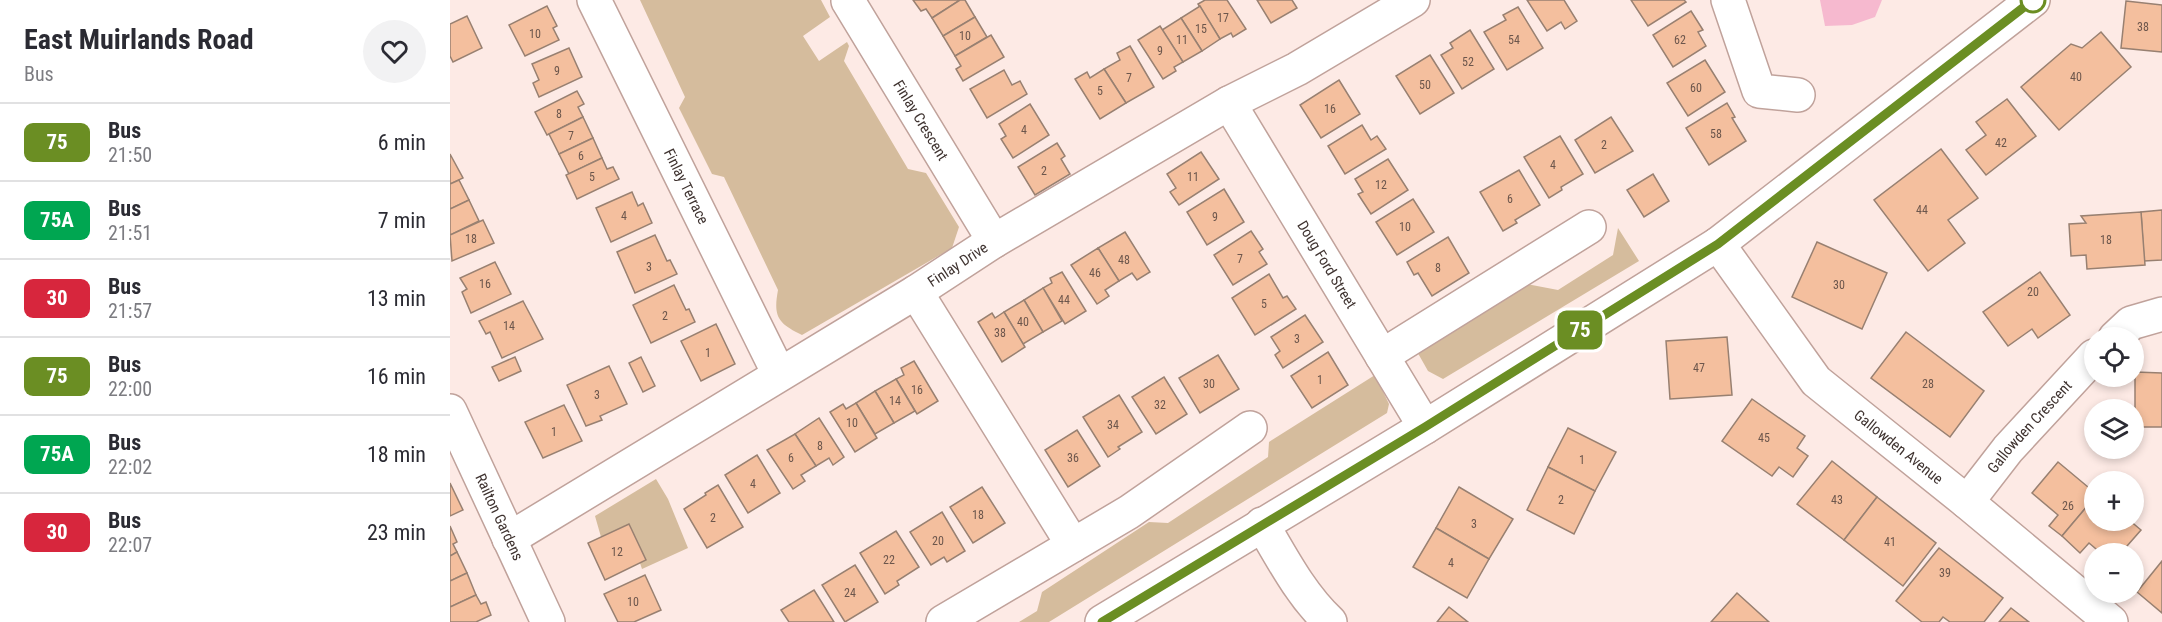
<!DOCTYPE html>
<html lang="en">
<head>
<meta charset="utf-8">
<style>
  :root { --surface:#fff; --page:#f2f2f3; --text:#2b2b33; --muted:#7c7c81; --line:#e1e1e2 }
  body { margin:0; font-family:"Roboto Condensed",sans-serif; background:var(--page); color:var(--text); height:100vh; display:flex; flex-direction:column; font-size:22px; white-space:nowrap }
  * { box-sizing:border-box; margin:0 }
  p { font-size:20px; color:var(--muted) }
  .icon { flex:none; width:33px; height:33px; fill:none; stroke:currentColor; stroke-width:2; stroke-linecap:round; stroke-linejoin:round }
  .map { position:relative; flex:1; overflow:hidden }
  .sheet { display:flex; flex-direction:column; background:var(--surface); width:450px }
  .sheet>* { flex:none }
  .badge { padding:0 12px; border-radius:9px; font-size:21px; line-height:39px }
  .buttons { position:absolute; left:1634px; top:327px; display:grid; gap:12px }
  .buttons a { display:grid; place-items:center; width:60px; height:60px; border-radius:50%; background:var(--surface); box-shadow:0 3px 9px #0003; font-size:30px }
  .map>.badge { position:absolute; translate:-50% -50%; box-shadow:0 0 0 3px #fff }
  .round { display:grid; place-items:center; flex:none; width:63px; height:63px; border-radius:32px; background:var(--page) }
  .headline { display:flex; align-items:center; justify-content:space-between; height:102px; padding:0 24px }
  h1 { font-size:28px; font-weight:700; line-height:45px }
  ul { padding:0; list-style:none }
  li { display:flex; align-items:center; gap:18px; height:78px; padding:0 24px; border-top:2px solid var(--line) }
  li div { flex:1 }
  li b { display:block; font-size:22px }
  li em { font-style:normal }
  li .badge { min-width:66px; font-weight:700; text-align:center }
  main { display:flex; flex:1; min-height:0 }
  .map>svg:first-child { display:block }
  .green { fill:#d5bc9d }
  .water { fill:#f6b9cf }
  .building { fill:#f4bf9e; stroke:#988071; stroke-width:1.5 }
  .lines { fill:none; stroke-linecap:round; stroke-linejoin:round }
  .street-casing { stroke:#c0a29b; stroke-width:36 }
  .street { stroke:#fff; stroke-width:33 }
  .line-casing { stroke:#fff; stroke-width:14 }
  .line { stroke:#6b8e23; stroke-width:9 }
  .stop-dot { fill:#fff; stroke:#6b8e23; stroke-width:3 }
  .labels { text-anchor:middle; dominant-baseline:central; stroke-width:6; stroke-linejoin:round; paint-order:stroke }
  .number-label { font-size:12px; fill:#6c564c }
  .street-label { font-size:15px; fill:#3f3330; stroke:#fdeae5 }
</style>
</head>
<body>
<main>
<section class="sheet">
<div class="headline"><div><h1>East Muirlands Road</h1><p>Bus</p></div><a class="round"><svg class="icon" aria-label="heart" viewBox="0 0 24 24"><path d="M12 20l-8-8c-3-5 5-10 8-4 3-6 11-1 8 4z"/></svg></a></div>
<ul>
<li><span class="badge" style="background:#6b8e23;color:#fff">75</span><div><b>Bus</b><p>21:50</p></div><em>6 min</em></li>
<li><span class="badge" style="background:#00a651;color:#fff">75A</span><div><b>Bus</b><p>21:51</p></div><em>7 min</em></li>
<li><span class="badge" style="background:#d7263d;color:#fff">30</span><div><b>Bus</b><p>21:57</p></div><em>13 min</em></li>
<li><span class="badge" style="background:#6b8e23;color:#fff">75</span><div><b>Bus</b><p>22:00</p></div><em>16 min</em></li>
<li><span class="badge" style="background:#00a651;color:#fff">75A</span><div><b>Bus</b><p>22:02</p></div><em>18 min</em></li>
<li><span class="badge" style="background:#d7263d;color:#fff">30</span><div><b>Bus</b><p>22:07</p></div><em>23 min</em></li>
</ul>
</section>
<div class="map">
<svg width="1712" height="622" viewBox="0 0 1712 622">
  <rect width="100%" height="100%" fill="#fdeae5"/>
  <g class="green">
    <path d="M190,0H371L380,17L353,36L369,61L397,42L399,46L394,61L458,169L476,173L509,227L502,248L352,335C328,323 323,317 328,290L274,177L262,174L229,108L235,97Z"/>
    <path d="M1168,228L1189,261L993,379L978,371L965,348L1071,283L1108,290L1163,255Z"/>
    <path d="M925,375L939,404L937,413L599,622H569L587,611L592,592L699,522L718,523L818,457L819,442Z"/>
    <path d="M206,479L218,499L238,548L192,569L190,563L196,560L179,524L151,537L145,516Z"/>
  </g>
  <path class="water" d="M1370,0H1432L1425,17L1402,25L1375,26Z"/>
  <g class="building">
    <path d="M463,0H510L482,18L476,9L471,11Z"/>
    <path d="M510,0H515L525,17L493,36L482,18Z"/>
    <path d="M755,0H777L796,29L783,37L781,33L770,39L748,4Z"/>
    <path d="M807,0H842L847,8L821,23Z"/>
    <path d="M1077,0H1114L1127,21L1115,29L1111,22L1097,31Z"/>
    <path d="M1181,0H1234L1236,2L1198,26Z"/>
    <path d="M1676,1L1712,5V52L1671,48Z"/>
    <path d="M97,6L107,26L103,28L109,40L75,56L59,25Z"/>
    <path d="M750,6L770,39L752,51L731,18Z"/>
    <path d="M1068,7L1093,48L1057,70L1034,32L1056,20L1053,15Z"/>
    <path d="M1241,11L1253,30L1248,32L1256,46L1223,67L1203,35Z"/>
    <path d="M17,16L32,48L3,62L0,56V24Z"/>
    <path d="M525,17L537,37L505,56L493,36Z"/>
    <path d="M731,18L752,51L733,62L712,30Z"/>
    <path d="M710,26L733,62L724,67L726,71L713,79L688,40Z"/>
    <path d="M1020,30L1044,69L1012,89L991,55L1003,48L1000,43Z"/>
    <path d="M1651,32L1681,67L1609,130L1571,87L1621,44L1632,48Z"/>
    <path d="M541,35L554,57L513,81L506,69L511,66L505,56Z"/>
    <path d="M680,46L704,87L676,103L654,69L670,60L667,53Z"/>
    <path d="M119,48L132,77L89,97L83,83L89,80L82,64Z"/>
    <path d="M980,55L1004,93L970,114L946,76Z"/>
    <path d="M1255,60L1275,92L1238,116L1217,83Z"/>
    <path d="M654,69L676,103L650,119L625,79L637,72L640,78Z"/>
    <path d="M554,70L562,85L570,81L577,94L537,118L520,89Z"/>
    <path d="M889,80L910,114L871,138L850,105Z"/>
    <path d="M127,91L134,104L128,107L133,117L97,135L85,112Z"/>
    <path d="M1557,99L1586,136L1536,175L1516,150L1536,135L1526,122Z"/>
    <path d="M1277,103L1285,117L1282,118L1296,141L1259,165L1236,128Z"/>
    <path d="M580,104L599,135L563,158L551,139L556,136L549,124Z"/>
    <path d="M133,117L143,138L109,154L99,134Z"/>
    <path d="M1161,117L1183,151L1145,173L1125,140Z"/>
    <path d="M912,125L921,140L927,136L936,149L895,174L878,146Z"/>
    <path d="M1110,136L1133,174L1111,187L1112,190L1099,198L1074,157Z"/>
    <path d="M143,138L152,158L119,174L109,154Z"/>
    <path d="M607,143L615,156L611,159L620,174L585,195L568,167Z"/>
    <path d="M1491,149L1528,198L1498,220L1515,243L1478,271L1424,200Z"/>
    <path d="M751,152L769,179L729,205L720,192L726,188L717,174Z"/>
    <path d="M0,154L13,178L0,184Z"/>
    <path d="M152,158L157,169L163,167L169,179L127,199L116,175Z"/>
    <path d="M938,159L958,190L921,214L908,194L913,192L905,179Z"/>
    <path d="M1069,170L1090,205L1065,220L1067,223L1053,231L1030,192Z"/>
    <path d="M1203,174L1219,201L1194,217L1177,190Z"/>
    <path d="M9,180L19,200L0,209V184Z"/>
    <path d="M774,189L794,222L757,245L737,212Z"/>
    <path d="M182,192L188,206L193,203L202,223L161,242L146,208Z"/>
    <path d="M963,199L984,232L947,255L926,222Z"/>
    <path d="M19,200L29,221L0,235V209Z"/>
    <path d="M1712,210V260L1694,261L1691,212Z"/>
    <path d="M1691,212L1695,265L1637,269L1636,255L1621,256L1619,224L1636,223L1631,216Z"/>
    <path d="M33,220L44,243L2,261L0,235Z"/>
    <path d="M801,231L813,249L809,252L817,264L783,285L764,255Z"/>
    <path d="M675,232L700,272L687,280L682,273L669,281L648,248Z"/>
    <path d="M205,235L217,261L220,260L227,274L185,293L167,252Z"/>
    <path d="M998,237L1019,273L982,296L968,273L964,275L957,262Z"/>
    <path d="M1367,242L1437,273L1412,329L1342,297Z"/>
    <path d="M648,248L669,281L655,290L659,296L647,304L621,265Z"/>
    <path d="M45,262L61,294L21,313L12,292L17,289L10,278Z"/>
    <path d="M612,272L636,311L615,324L593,288L602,283L600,278Z"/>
    <path d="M1590,272L1620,315L1588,338L1582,329L1558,346L1533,312Z"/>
    <path d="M819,274L833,298L837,296L846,309L805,335L782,298Z"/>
    <path d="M224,285L236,310L239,309L245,322L201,343L183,305Z"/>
    <path d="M593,288L612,321L593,332L574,300Z"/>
    <path d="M574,300L593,332L573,344L554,312Z"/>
    <path d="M73,301L93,339L52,358L40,332L36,334L29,321Z"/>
    <path d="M554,312L575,347L552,362L528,322L542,313L545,318Z"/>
    <path d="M855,315L873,342L833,368L825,355L830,351L821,337Z"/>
    <path d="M266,324L285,364L251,381L231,341Z"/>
    <path d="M1456,332L1534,391L1500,437L1421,378Z"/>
    <path d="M1277,337L1282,395L1220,399L1216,341Z"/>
    <path d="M878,352L898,385L862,408L841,376Z"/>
    <path d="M768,355L789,389L750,413L729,378Z"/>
    <path d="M65,357L71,371L49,381L42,367Z"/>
    <path d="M191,357L205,386L193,392L179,363Z"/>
    <path d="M464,361L488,401L467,414L446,379L454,375L451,368Z"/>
    <path d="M159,366L177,404L150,416L152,420L136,426L117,385Z"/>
    <path d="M1685,372L1712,373V427H1685Z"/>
    <path d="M714,377L737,414L706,434L682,397Z"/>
    <path d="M446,379L465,411L444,423L425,391Z"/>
    <path d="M425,391L444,423L425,434L406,403Z"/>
    <path d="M669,395L692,432L668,447L670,449L658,457L633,417Z"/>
    <path d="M1302,399L1355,436L1347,448L1358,456L1343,477L1329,467L1322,476L1272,441Z"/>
    <path d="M406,403L427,438L405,452L380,412L393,404L396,409Z"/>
    <path d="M114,405L132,441L93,458L75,422Z"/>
    <path d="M369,418L394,457L383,465L379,458L366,466L345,434Z"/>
    <path d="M1118,428L1166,452L1145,491L1098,467Z"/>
    <path d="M627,430L650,466L618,487L595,450Z"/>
    <path d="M345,434L366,466L351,475L355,481L343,489L317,450Z"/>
    <path d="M307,455L330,493L298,513L275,475Z"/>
    <path d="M1382,461L1427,497L1394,540L1347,504Z"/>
    <path d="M1608,462L1644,492V498L1612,536L1599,526L1608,515L1582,493Z"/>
    <path d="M1098,467L1145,491L1124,534L1077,510Z"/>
    <path d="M0,483L13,510L0,516Z"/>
    <path d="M268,485L293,527L257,548L234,509L256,495L255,493Z"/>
    <path d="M532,487L555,523L523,543L500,507Z"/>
    <path d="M1009,487L1063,519L1039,559L986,528Z"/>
    <path d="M1427,497L1486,543L1453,586L1394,540Z"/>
    <path d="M1644,498V520H1679L1691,530L1670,554H1652L1639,543L1630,553L1612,536Z"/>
    <path d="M492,512L515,551L497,562L494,557L481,565L460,532Z"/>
    <path d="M179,524L196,560L155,580L138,543Z"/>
    <path d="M0,526L7,542L3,544L7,552L0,556Z"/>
    <path d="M986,528L1039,559L1017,598L963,567Z"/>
    <path d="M446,531L469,567L447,581L449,585L435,594L410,553Z"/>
    <path d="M1489,548L1553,598L1534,622H1500L1493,617L1489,622H1472L1446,601Z"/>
    <path d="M7,552L17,573L0,581V556Z"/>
    <path d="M1712,561V613L1687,592Z"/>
    <path d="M405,565L428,602L395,622L372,585Z"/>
    <path d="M17,573L26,595L0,607V581Z"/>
    <path d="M195,575L211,610L184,622H168L154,594Z"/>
    <path d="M364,590L384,622H339L331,610Z"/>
    <path d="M1287,593L1319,622H1261Z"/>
    <path d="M26,595L31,604L36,602L41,615L26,622H0V607Z"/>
    <path d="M999,607L1018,622H987Z"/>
    <path d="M1561,608L1579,622H1549Z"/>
  </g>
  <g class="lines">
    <g class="street-casing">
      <g id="street">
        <path id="s1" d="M144,0L329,374"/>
        <path id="s2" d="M400,0L398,1L544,241"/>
        <path d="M1278,0L1309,91L1348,95"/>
        <path id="s3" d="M779,103L975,427"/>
        <path id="s4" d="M1268,244L1366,381L1517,502L1661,622"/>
        <path d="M466,292L623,545"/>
        <path d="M1665,338L1681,323L1712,314"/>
        <path d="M932,356L1139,227"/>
        <path id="s5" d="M0,411L98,622"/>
        <path id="s6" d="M1517,502L1558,449L1644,356"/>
        <path d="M812,524C832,558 851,595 880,622"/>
        <path id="s7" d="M59,539L466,292L544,241L779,103L847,69L963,0"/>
        <path d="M493,622L679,512L800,428"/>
        <path d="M652,622L975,427L1268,244L1583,0"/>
      </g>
    </g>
    <use href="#street" class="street"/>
  </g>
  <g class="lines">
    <g class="line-casing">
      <path id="line" d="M652,622L975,427L1268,244L1583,0"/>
    </g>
    <use href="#line" class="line"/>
  </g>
  <circle class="stop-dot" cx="1583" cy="0" r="12"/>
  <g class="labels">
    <g class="number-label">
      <text x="773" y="18">17</text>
      <text x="1693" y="27">38</text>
      <text x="751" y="29">15</text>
      <text x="85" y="34">10</text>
      <text x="515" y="36">10</text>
      <text x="732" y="40">11</text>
      <text x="1064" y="40">54</text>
      <text x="1230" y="40">62</text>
      <text x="710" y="51">9</text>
      <text x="1018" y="62">52</text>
      <text x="107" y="71">9</text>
      <text x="1626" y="77">40</text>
      <text x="679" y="78">7</text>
      <text x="975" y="85">50</text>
      <text x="1246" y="88">60</text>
      <text x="650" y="91">5</text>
      <text x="880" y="109">16</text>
      <text x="109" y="114">8</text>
      <text x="574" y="130">4</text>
      <text x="1266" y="134">58</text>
      <text x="121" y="136">7</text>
      <text x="1551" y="143">42</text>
      <text x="1154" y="145">2</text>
      <text x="131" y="156">6</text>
      <text x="1103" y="165">4</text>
      <text x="594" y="171">2</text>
      <text x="142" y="177">5</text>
      <text x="743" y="177">11</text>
      <text x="931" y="185">12</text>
      <text x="1060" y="199">6</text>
      <text x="1472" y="210">44</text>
      <text x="174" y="216">4</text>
      <text x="765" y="217">9</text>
      <text x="955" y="227">10</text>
      <text x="21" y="239">18</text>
      <text x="1656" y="240">18</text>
      <text x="790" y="259">7</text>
      <text x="674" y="260">48</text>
      <text x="199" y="267">3</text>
      <text x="988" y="268">8</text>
      <text x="645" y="273">46</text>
      <text x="35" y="284">16</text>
      <text x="1389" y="285">30</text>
      <text x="1583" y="292">20</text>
      <text x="614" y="300">44</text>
      <text x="814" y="304">5</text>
      <text x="215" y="316">2</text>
      <text x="573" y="322">40</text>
      <text x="59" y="326">14</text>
      <text x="550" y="333">38</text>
      <text x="847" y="339">3</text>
      <text x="258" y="353">1</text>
      <text x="1249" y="368">47</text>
      <text x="870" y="380">1</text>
      <text x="759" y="384">30</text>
      <text x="1478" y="384">28</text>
      <text x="467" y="390">16</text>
      <text x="147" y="395">3</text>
      <text x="445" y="401">14</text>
      <text x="710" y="405">32</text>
      <text x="402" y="423">10</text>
      <text x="663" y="425">34</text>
      <text x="104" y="432">1</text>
      <text x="1314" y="438">45</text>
      <text x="370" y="446">8</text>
      <text x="341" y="458">6</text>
      <text x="623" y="458">36</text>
      <text x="1132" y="460">1</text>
      <text x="303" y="484">4</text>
      <text x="1111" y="500">2</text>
      <text x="1387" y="500">43</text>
      <text x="1618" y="506">26</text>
      <text x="528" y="515">18</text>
      <text x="263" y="518">2</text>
      <text x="1024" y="524">3</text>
      <text x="488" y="541">20</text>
      <text x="1440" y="542">41</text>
      <text x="167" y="552">12</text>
      <text x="439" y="560">22</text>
      <text x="1001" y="563">4</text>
      <text x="1495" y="573">39</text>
      <text x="400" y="593">24</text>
      <text x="183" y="602">10</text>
    </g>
    <g class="street-label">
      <text stroke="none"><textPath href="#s2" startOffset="142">Finlay Crescent</textPath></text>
      <text stroke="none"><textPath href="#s1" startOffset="208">Finlay Terrace</textPath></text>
      <text stroke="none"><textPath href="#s7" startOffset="526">Finlay Drive</textPath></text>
      <text stroke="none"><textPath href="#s3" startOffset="189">Doug Ford Street</textPath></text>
      <text stroke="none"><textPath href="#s6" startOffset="98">Gallowden Crescent</textPath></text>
      <text stroke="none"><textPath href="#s4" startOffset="274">Gallowden Avenue</textPath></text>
      <text stroke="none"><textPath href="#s5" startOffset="117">Railton Gardens</textPath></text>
    </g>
  </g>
</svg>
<div class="buttons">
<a><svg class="icon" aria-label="locate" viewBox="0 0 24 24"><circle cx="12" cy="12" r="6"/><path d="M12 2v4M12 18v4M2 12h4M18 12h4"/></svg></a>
<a><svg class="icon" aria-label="layers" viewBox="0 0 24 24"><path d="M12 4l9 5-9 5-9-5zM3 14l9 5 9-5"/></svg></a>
<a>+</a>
<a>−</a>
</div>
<b class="badge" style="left:1130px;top:330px;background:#6b8e23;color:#fff">75</b>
</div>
</main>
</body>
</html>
